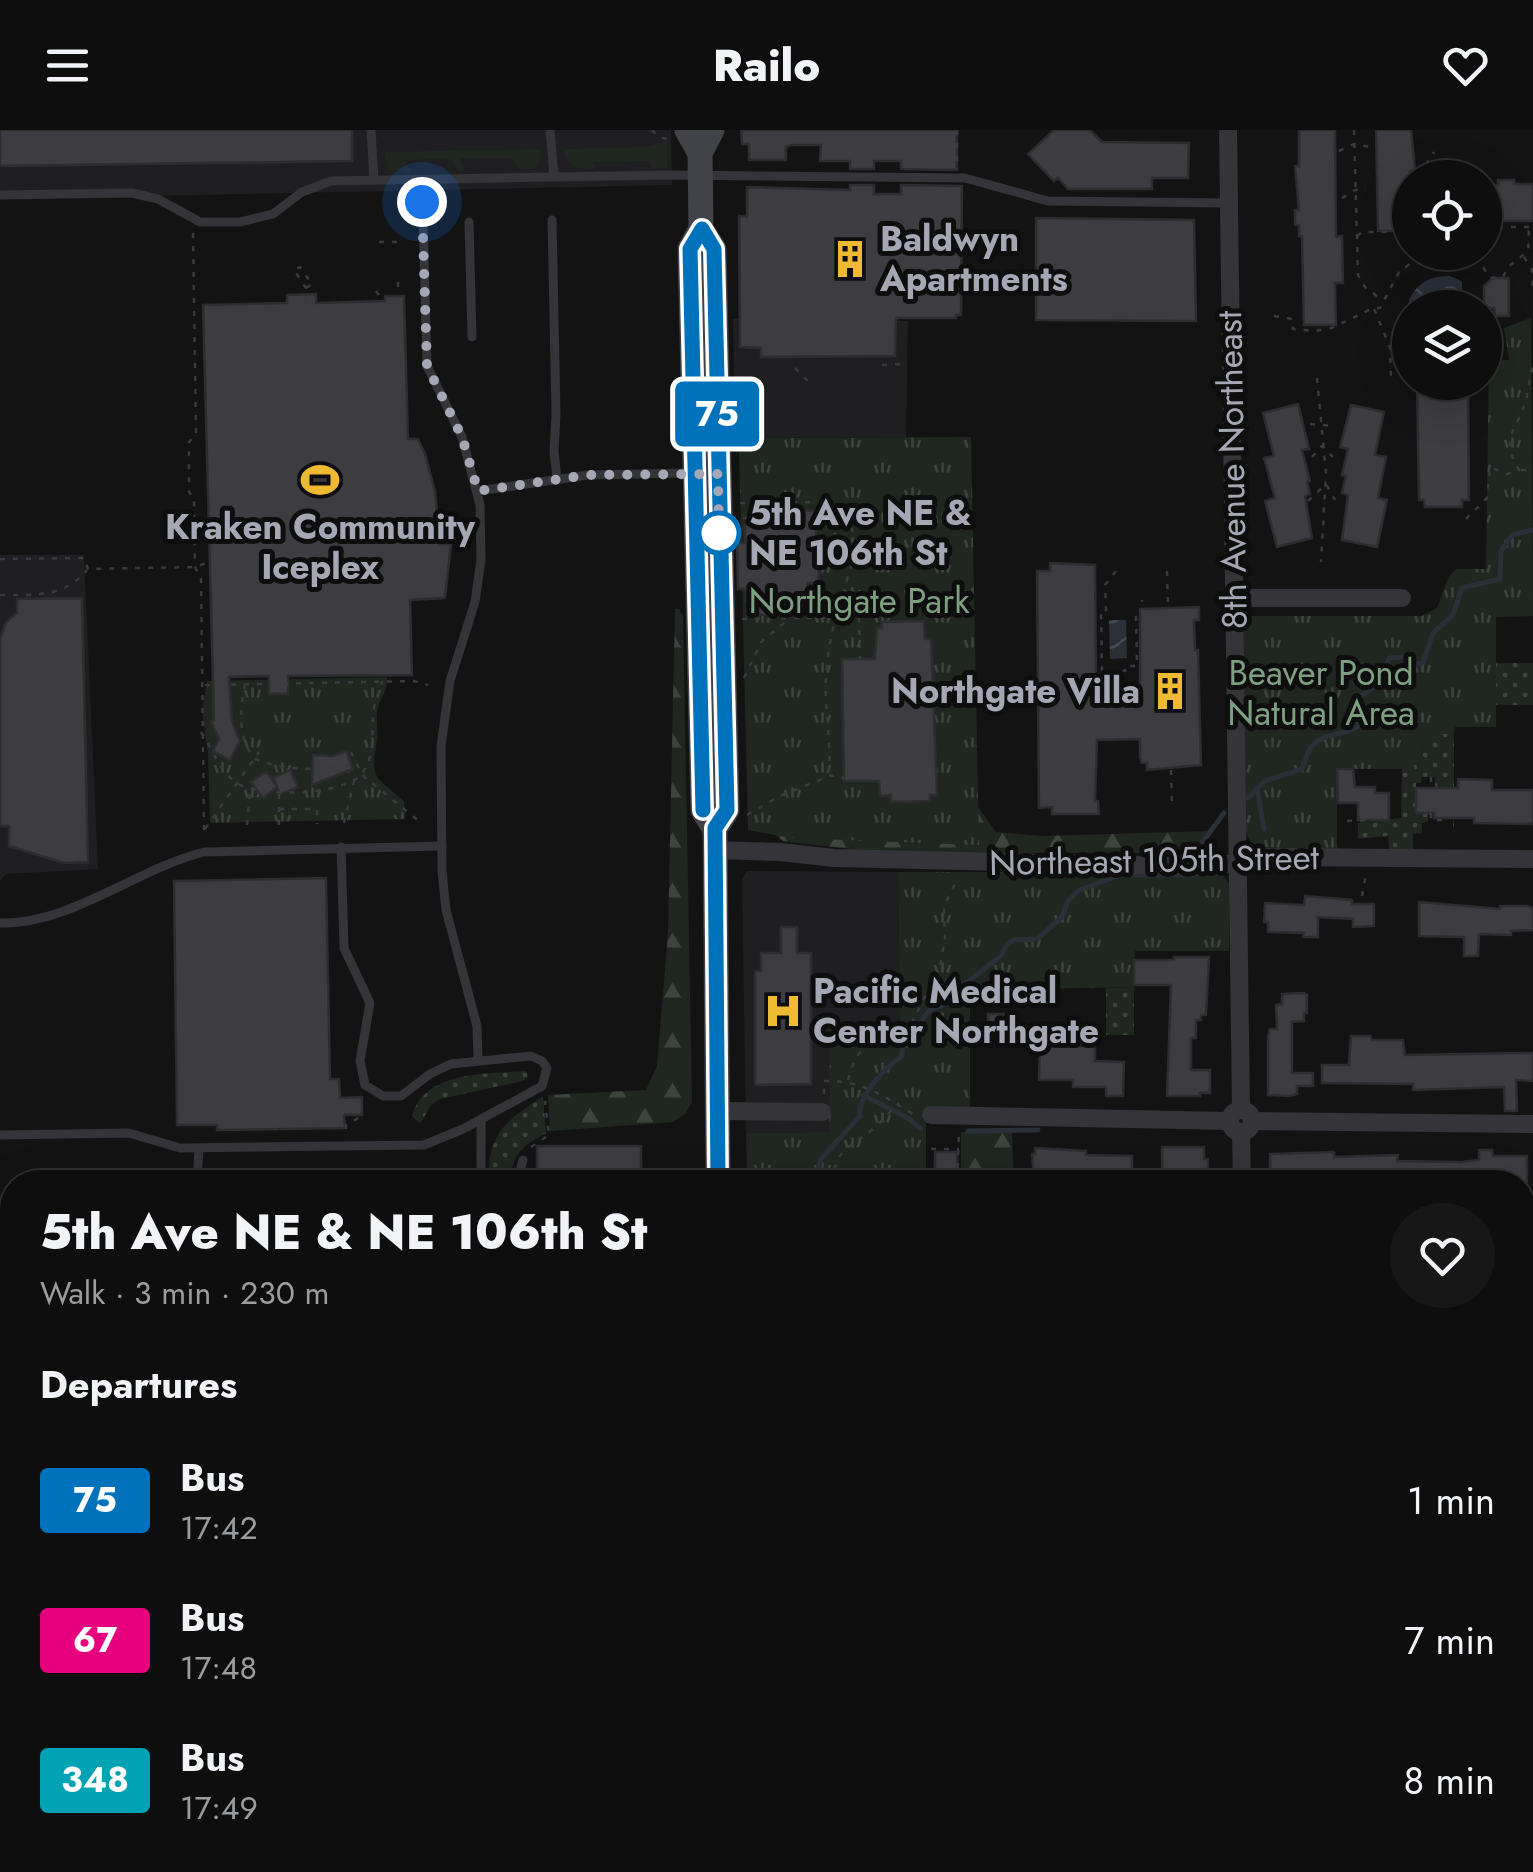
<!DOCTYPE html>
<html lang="en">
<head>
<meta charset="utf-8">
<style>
  :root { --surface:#0e0e0f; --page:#171718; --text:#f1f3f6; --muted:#9b9c9e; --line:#2e2e2f }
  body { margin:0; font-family:Jost,sans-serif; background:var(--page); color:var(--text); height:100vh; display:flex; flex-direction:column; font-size:38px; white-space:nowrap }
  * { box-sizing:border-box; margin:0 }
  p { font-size:32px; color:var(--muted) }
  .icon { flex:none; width:55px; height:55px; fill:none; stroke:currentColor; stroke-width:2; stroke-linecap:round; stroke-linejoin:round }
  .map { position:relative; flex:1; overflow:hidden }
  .drawer { position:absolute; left:0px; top:1040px; width:1535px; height:702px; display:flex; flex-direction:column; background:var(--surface); border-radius:40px 40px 0 0; box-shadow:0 10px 40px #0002,0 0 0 2px var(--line) }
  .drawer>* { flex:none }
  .badge { padding:0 20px; border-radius:8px; font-size:35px; line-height:65px }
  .fabs { position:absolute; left:1392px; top:30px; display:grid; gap:20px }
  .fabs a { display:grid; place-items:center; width:110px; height:110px; border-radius:50%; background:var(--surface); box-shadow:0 10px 40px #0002,0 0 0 2px var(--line); font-size:50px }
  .you { position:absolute; width:50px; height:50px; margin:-25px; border:8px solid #fff; border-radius:50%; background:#1a73e8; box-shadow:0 0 0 15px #1a73e833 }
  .map>.badge { position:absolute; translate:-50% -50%; box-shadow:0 0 0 5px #fff }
  h2 { padding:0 40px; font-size:38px; line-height:90px }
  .round { display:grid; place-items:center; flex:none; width:105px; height:105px; border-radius:52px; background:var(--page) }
  .overview { display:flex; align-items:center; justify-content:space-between; height:170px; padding:0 40px }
  h1 { font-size:48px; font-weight:800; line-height:75px }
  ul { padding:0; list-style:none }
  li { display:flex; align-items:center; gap:30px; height:140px; padding:0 40px }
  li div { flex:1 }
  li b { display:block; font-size:38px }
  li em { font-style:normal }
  li .badge { min-width:110px; font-weight:700; text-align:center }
  header { display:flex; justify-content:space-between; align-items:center; height:130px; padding:0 40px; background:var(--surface); font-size:45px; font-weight:800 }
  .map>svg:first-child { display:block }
  .built { fill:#1f1f21 }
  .grass { fill:url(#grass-dots) }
  .forest { fill:url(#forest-firs) }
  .park { fill:url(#park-tufts) }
  .garden { fill:#1f2720 }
  .water { fill:url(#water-waves) }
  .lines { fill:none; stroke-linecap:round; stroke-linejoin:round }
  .stream { stroke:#293038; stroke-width:5 }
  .building { fill:#3d3d41; stroke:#2d2d30; stroke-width:2.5 }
  .path { stroke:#3a3b40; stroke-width:2.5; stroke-dasharray:5 8; stroke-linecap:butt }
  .service { stroke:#343439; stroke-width:9 }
  .minor { stroke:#343439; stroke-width:18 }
  .tertiary { stroke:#343439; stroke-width:22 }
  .secondary { stroke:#424349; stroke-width:25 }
  .line-casing { stroke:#fff; stroke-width:22 }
  .line { stroke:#0072bc; stroke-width:15 }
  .walk { stroke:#a5a8b4; stroke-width:10; stroke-dasharray:0 18 }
  .stop-dot { fill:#fff; stroke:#0072bc; stroke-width:5 }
  .labels { text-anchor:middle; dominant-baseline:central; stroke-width:10; stroke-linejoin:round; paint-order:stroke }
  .poi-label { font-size:35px; font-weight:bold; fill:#a5a8b4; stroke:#0e0e0f; text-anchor:start }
  .street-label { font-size:35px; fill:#a5a8b4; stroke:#0e0e0f }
  .stop-label { font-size:35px; font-weight:bold; fill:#a5a8b4; stroke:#0e0e0f; text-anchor:start }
  .park-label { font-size:35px; fill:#7c9f80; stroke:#0e0e0f }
</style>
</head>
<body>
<header><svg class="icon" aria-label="menu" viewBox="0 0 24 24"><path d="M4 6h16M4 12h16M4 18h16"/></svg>Railo<svg class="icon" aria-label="heart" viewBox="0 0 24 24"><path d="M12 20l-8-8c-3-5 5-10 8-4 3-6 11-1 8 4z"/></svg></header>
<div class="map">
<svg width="1533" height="1742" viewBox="0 0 1533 1742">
  <defs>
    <pattern id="grass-dots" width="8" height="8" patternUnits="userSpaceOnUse" patternTransform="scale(2.5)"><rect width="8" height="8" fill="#1f2720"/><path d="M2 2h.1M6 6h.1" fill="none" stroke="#3d443e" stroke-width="1.8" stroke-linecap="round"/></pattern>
    <pattern id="forest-firs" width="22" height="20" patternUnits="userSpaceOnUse" patternTransform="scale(2.5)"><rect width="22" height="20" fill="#1f2720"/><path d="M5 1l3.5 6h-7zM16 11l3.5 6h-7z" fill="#3d443e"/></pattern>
    <pattern id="park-tufts" width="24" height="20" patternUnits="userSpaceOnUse" patternTransform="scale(2.5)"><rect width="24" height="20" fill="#1f2720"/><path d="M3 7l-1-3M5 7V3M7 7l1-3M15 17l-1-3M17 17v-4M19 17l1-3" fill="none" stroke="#3d443e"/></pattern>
    <pattern id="water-waves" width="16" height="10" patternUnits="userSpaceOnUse" patternTransform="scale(2.5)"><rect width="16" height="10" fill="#293038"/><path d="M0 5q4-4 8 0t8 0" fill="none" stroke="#454b52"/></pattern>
  </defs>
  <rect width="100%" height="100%" fill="#131314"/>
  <g class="built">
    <path d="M0,0H671L672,55L0,69Z"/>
    <path d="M733,189L908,191L906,307L735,308Z"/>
    <path d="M0,425H84L98,739L6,744L0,751Z"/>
    <path d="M747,741L898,742L900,898L829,1002L746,1003L742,749Z"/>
  </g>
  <g class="grass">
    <rect x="1496" y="533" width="37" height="42"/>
    <path d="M1428,604H1454V708L1451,658H1435V647H1422L1421,653H1416V683H1428V692L1422,693V703L1413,704V720H1389L1388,706L1358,709V693L1401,688L1402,639H1417Z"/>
    <path d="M1134,857V905H1106V858Z"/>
    <path d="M526,941L528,946L523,951L440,969L431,975L420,994L412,986C425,940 488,944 526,941Z"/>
    <path d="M543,966L546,1003C522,1017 512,1023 510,1052H489C487,1003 505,992 543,966Z"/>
  </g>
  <g class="forest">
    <path d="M675,479H679L683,486L692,972L685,984L673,992L550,1001L548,965L646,960L657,936L668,803Z"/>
    <path d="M975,673L996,702L1041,706L1211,701L1189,723H889L797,713L783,711L773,703Z"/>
    <path d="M961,1002H1012L1014,1052H961Z"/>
  </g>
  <g class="park">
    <path d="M1531,146L1533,486L1496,487V597H1455L1454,604H1428L1417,639H1337V720L1253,717L1246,703L1243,486H1422L1437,478L1449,446L1456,439H1486L1489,231L1509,230L1504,198L1531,188Z"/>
    <path d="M971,307L979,715L792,708L748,700L739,318L735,308Z"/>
    <path d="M387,547C388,561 382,564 378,577C375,588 379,600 377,611C370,650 375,646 404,671L405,689L210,693L208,624L202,580L207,551Z"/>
    <path d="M898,742H1213L1223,745L1229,754V821H1135L1134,857L970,860V978H926V1052H747L746,1003L829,1002L830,897L900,898Z"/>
    <path d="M233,1730H522V1738L242,1736Z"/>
  </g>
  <g class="garden">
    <path d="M667,11V38H651L650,31L594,32V39C578,39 565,37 564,19L647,17Z"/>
    <path d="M541,19L540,32L534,39L520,40L512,28L460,29L465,41H458L450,29L405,30L411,42L388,39L385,22Z"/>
  </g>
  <g class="water">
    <path d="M1449,146L1462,151V162L1446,165L1435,177L1410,179L1409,170C1417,153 1430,146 1449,146Z"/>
    <path d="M1109,490H1126L1127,528L1110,529Z"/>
  </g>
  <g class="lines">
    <g class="stream">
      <path d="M1257,658L1264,699"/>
      <path d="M1248,668L1265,651L1302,639C1306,632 1306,623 1312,616C1326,600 1350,607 1364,591L1358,568L1381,552L1389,528L1404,527L1410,535L1423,533L1433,503L1453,485L1462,458L1500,449L1501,421L1512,405L1533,400"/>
      <path d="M1199,717L1224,683"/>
      <path d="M863,965L908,988L920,998"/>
      <path d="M968,1001L1038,1000"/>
      <path d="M814,1052L821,1029L860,986C857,966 886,937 902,926L903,913L931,879L942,876L957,860L1001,826L1007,814L1014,810L1037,809L1062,787L1068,771L1079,760L1120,745H1192"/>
    </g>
  </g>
  <g class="building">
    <path d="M0,0H352V31L0,36Z"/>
    <path d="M741,0H957V40L901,39V31H874V39H850V31H820L821,15H791L786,17V30H749V14H742Z"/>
    <path d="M1054,0H1090L1102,12L1189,13L1188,48H1152V59H1068L1058,48L1054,51L1028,24Z"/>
    <path d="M1299,0H1335L1336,107L1342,106L1343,153H1335L1336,195H1304L1302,106H1299V95H1295V80H1299L1295,36H1299Z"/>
    <path d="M1376,0H1411L1415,40L1411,41L1410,48V101H1378Z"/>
    <path d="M1498,50H1514V54H1533V91H1485V55H1498Z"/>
    <path d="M850,55H874V64H901V55L962,56L961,185H956V188H896L895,226L761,227V218L740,217L739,86L747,87V57L850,60Z"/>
    <path d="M1036,88L1194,90L1196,191L1036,190Z"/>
    <path d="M1493,148H1509V186H1495L1494,178H1484V156Z"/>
    <path d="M316,164V173L385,171V166H404L408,309H418L425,324L435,361L440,414H451L445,468L410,470L412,545L288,546V564H269V546L229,547L232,591L240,611L230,630L213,621L219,609L211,591L214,590L203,175L287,173V165Z"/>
    <path d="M1417,252H1468L1469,370H1462V377H1425L1424,370H1419Z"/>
    <path d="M1298,274L1309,319L1302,320L1310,351L1307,352L1310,364L1305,366L1312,408L1277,417L1265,371L1275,368L1264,328L1274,326L1263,283Z"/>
    <path d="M1351,275L1384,282L1375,325L1386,327L1378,368L1387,370L1377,417L1342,410L1348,365L1342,363L1346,346L1342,345L1348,319L1340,317Z"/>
    <path d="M774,379L815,381L819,453H808V484L756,485V471H746V459H738L737,413H745V394H767V385H774Z"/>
    <path d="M1050,433L1095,435L1096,555H1140V479L1199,477V490H1194L1195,520H1198L1201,635L1147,640V633H1142L1140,628V609L1097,610L1095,671H1098L1099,684H1052V677L1039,678L1037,441H1050Z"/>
    <path d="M82,468L88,732L64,733L9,716V696H0V509L6,492L17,483V469Z"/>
    <path d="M924,491L925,509H931L937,665H930V671L891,672V665L880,666L879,651H844L842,529H875L877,498H882V492Z"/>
    <path d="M346,621L353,639L312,655L313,625L333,626Z"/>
    <path d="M1337,639H1353L1355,657H1375V663H1389V690H1358V673H1338Z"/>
    <path d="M290,640L298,657L280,664L277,657L263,668L251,652L266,642L277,656L273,648Z"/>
    <path d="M1458,649L1492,650V660H1533V694L1474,693V688H1434V683H1416V658H1458Z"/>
    <path d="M326,748L330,949H339L340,968L362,967V985H344L345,998L217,1000V995H177L174,751Z"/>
    <path d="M1305,766L1352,770V774H1374V796L1353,797V789L1318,787V807H1303L1304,803L1268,802V792H1264L1265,773L1304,775Z"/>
    <path d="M1419,772L1500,779V776H1528L1533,778V800L1511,801V805L1479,804L1478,826H1464V807L1419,806Z"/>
    <path d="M781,797H797V823H811V954L755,955V841H761V823H781Z"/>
    <path d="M1174,827H1209L1206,885H1201V890H1196V908H1191V940H1210V963H1200V966H1167L1171,855H1134V830H1174Z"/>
    <path d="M1304,863L1307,865V883H1304V891L1292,892V943H1313V956H1297V964L1289,966L1268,965V907L1270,899H1277L1276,875L1282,874V864Z"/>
    <path d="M988,884H1016L1017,905H988Z"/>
    <path d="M1351,906H1370L1372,910H1403L1405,925L1533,923V951L1516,950L1517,981H1505L1504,957L1413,960V954L1322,953V935H1349Z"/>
    <path d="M1040,911H1055V916H1095V931L1124,932L1123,966H1106V957H1073V950H1039Z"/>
    <rect x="537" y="1016" width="104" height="36"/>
    <path d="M1162,1017H1204V1029H1208V1052H1162Z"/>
    <path d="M1035,1018L1086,1021V1025L1132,1026V1050L1094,1049V1052L1034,1050L1032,1024H1035Z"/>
    <path d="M1479,1020H1492L1493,1026H1527V1052H1349V1047L1298,1048V1052H1270V1024L1334,1022V1027L1398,1025L1397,1031L1461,1032L1479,1030Z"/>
    <rect x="935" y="1022" width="22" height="30"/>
  </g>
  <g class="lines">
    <g class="path">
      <path d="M652,0L658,7L667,9"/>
      <path d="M957,0V32"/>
      <path d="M1354,0L1358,145L1365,157L1382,170"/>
      <path d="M1339,21L1354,14L1371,17"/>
      <path d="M1427,48V33L1434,22"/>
      <path d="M1342,68L1355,60L1366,59"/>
      <path d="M1485,97H1533"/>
      <path d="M193,103L196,304L189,312V362L194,368L195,437L201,449L204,700"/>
      <path d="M1357,106L1362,102H1410"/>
      <path d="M379,112H400"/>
      <path d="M1463,122L1480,132L1490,148L1503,147L1508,137L1528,121L1529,97"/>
      <path d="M1524,127L1532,140L1533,163"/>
      <path d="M398,152V158"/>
      <path d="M306,158L312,154L300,137L294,140L306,158V173"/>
      <path d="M376,161L383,171"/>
      <path d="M1374,179L1390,217L1391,248"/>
      <path d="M1274,186L1292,189L1293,199L1315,201L1332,198L1373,178H1380L1399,142L1426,122"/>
      <path d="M882,235L901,234"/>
      <path d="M795,238L807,250V255"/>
      <path d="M1317,248L1326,343L1321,432"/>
      <path d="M1310,294L1336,296"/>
      <path d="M1312,327L1322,316L1333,327"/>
      <path d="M1521,340H1533"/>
      <path d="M1308,371L1326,354L1335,370"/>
      <path d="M740,373L822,372L823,423"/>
      <path d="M768,375L769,385"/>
      <path d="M825,378L842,423"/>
      <path d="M743,388H767"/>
      <path d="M1466,389L1487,368L1490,337L1507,344L1519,340C1499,306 1517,302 1526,270C1529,259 1529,247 1533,237"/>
      <path d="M816,420L854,423"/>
      <path d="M0,429L84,428L88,439L195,437L209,432"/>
      <path d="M1116,441L1105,455L1106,480H1101L1102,542L1125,541V536H1137L1136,484H1143L1142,470"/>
      <path d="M1167,441L1168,477"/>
      <path d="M0,465C33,465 64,468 87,440"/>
      <path d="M742,489L859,487L860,529"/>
      <path d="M744,548L761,512L789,489"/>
      <path d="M245,554C240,580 237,608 255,629C286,642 324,640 357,634"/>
      <path d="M205,555L414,551L428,555"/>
      <path d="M201,602C213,620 219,641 237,653C259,668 348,666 363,642C378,620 369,596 375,573C377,565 381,560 382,551"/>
      <path d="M351,622L362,645L419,691"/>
      <path d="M1171,640L1172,672"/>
      <path d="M829,645L844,648"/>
      <path d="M1431,647V658"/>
      <path d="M279,664V695"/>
      <path d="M279,679H317V694"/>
      <path d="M1431,683V690H1443"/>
      <path d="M747,685L780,666L822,649L829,640C831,608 824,577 826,545C829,498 845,458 858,414L847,388"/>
      <path d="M1347,691L1373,690"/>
      <path d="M344,693L354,651"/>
      <path d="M247,695L250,661"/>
      <path d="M205,699L259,622"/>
      <path d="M1362,766L1366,744"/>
      <path d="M848,950C853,931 862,912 883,906C896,902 902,904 912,893L940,836L945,809L944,776L958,748"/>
      <path d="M824,964V951C862,950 883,966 913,984"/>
      <path d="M275,999V1000"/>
      <path d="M346,999V995L364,985"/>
      <path d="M531,1017L549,1005L545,971"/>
      <path d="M931,1019H959"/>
      <path d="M957,1051L959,1002"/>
      <path d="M832,1052C836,1020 846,1020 869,1002C880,994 889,982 899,973"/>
      <path d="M481,1742L482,1730"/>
    </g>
    <g class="service">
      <path d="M371,0L374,50"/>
      <path d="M550,0L554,47"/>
      <path d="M422,50L427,236L462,307L480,375L481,430L475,472L450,551L441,616L442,741L446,780L477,896L478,930"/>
      <path d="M0,65L132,63L158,69L200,92H240L273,84L302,62L331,51L669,45L965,48L1048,71L1228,73"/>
      <path d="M552,90L556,284L554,322L557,348"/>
      <path d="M469,92L472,207"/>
      <path d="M478,361L588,345L690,343"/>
      <path d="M0,793C70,795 136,739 204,722L442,716"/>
      <path d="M0,1005L129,1003L180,1018L424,1015L463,999L542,956L547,938L542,931L531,926L451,934L430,944L401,966H383L365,955L360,931L370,873L344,818L341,717"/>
      <path d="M197,1052L199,1018"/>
      <path d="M481,1052V989"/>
      <path d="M517,1052L523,1030"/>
      <path d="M12,1481H6L8,1699H12"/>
      <path d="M108,1742V1730"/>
    </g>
    <g class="minor">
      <path d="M1228,0L1241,980"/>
      <path d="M1235,468H1402"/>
      <path d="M715,720L780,722L834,728L1214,737L1260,727L1533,729"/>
      <circle cx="1241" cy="991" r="11"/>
      <path d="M717,981L822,982"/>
      <path d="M931,985L1230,991"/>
      <path d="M1252,991L1533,994"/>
      <path d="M1241,1002L1242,1052"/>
      <path d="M1522,1257L1533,1258"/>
      <path d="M1522,1513L1533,1514"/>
      <path d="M1250,1730V1742"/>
    </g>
    <g class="tertiary">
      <path d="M0,1241H12"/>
      <path d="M208,1730V1742"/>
    </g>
    <g class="secondary">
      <path d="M687,0L700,23"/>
      <path d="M712,0L700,23L701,99L714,119L727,680L715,699L718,1052"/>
      <path d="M701,99L690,119L703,680L715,699"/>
      <path d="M726,1730V1742"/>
    </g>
  </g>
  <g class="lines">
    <g class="line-casing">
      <path id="line" d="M703,680L690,119L702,99L714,119L727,680L715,698L718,1052"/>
    </g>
    <use href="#line" class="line"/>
    <path class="walk" d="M422,72L427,236L462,307L478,361L588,345L718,344L719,403"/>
  </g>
  <defs>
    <g id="building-bare" transform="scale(3)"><path d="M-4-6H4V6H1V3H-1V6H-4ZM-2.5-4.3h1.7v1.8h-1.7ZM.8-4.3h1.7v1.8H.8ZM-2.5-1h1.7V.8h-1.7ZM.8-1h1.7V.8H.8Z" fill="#edba32" stroke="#0e0e0f" stroke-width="2.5" paint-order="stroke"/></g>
    <g id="stadium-bare" transform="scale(3)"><path d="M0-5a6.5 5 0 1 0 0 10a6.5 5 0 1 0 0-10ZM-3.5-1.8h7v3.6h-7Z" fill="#edba32" stroke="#0e0e0f" stroke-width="2.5" paint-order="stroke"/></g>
    <g id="hospital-bare" transform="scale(3)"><path d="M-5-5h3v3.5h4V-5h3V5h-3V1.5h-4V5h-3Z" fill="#edba32" stroke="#0e0e0f" stroke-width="2.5" paint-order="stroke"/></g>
  </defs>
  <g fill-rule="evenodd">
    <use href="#building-bare" x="850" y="129"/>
    <use href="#stadium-bare" x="320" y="350"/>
    <use href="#building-bare" x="1170" y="561"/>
    <use href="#hospital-bare" x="783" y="881"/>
  </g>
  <circle class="stop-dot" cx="719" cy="403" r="20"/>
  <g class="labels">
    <g class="poi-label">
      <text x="880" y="109">Baldwyn<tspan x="880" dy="40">Apartments</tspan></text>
      <text x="320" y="397" text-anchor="middle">Kraken Community<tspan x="320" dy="40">Iceplex</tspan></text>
      <text x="1140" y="561" text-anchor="end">Northgate Villa</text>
      <text x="813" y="861">Pacific Medical<tspan x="813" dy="40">Center Northgate</tspan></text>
    </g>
    <g class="street-label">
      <text transform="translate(1232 340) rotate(-91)">8th Avenue Northeast</text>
      <text transform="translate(1154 730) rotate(-1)">Northeast 105th Street</text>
    </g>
    <g class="stop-label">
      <text x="749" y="383">5th Ave NE &amp;<tspan x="749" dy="40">NE 106th St</tspan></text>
    </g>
    <g class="park-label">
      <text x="859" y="471">Northgate Park</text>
      <text x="1321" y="543">Beaver Pond<tspan x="1321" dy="40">Natural Area</tspan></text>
    </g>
  </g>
</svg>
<div class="fabs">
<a><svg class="icon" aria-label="locate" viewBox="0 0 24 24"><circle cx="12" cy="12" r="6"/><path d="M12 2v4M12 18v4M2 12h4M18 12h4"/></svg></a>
<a><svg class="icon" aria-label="layers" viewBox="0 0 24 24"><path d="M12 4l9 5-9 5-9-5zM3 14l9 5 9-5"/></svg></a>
</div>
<div class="you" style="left:422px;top:72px"></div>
<b class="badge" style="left:717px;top:284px;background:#0072bc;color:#fff">75</b>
<section class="drawer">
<div class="overview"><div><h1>5th Ave NE &amp; NE 106th St</h1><p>Walk · 3 min · 230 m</p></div><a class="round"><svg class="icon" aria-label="heart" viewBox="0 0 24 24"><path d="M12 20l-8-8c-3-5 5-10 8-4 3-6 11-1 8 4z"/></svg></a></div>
<h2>Departures</h2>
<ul>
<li><span class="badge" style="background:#0072bc;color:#fff">75</span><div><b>Bus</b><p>17:42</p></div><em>1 min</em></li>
<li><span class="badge" style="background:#e6007e;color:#fff">67</span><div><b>Bus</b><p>17:48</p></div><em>7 min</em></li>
<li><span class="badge" style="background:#00a3b4;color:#fff">348</span><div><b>Bus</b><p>17:49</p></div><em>8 min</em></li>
</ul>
</section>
</div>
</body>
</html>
